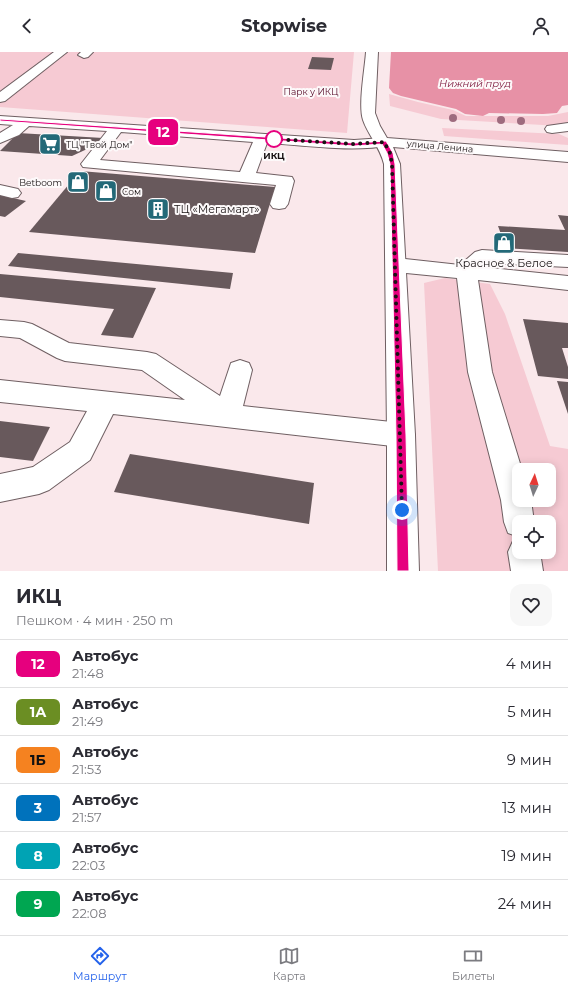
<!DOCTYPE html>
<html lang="ru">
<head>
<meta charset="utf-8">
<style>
  :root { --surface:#fff; --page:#f7f7f7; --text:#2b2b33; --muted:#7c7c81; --line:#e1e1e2; --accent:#2563eb }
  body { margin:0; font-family:Montserrat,sans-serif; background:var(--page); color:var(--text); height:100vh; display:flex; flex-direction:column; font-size:15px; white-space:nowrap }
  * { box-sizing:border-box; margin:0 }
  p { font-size:13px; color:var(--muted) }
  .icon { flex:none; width:22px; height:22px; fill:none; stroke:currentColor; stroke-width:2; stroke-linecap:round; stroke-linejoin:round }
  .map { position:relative; height:519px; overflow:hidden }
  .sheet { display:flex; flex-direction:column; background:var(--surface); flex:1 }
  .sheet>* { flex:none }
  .badge { padding:0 8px; border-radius:6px; font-size:14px; line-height:26px }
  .needle { width:26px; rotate:4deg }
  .tools { position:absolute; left:512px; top:411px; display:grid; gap:8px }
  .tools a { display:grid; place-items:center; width:44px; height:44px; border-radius:8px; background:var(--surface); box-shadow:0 2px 10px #0003; font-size:20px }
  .you { position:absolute; width:20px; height:20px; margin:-10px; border:3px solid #fff; border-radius:50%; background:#1a73e8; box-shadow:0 0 0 6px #1a73e833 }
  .map>.badge { position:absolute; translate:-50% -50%; box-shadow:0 0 0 2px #fff }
  .round { display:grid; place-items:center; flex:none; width:42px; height:42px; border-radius:12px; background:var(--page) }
  .head { display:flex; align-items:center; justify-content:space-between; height:68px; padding:0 16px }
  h1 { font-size:19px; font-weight:700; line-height:30px }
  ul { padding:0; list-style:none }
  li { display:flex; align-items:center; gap:12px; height:48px; padding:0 16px; border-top:1px solid var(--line) }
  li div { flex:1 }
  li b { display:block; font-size:15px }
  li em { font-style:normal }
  li .badge { min-width:44px; font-weight:700; text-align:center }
  header { display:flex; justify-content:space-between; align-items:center; height:52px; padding:0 16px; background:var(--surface); font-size:18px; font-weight:700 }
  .tabs { display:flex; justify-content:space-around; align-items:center; height:56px; border-top:1px solid var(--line); background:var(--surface); font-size:11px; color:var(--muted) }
  .tabs a { display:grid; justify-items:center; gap:2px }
  .tabs .on { color:var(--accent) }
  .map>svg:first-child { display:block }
  .green { fill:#f6cad3; fill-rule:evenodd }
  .water { fill:#e791a6 }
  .building { fill:#68595c }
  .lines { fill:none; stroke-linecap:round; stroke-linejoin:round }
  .minor-casing { stroke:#6f5f62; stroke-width:2 }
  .major-casing { stroke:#6f5f62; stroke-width:2 }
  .minor { fill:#fff; fill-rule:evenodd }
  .major { fill:#fff; fill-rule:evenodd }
  .tree { fill:#9e6b7e }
  .line { fill:#e6007e; stroke:#fff }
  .walk { stroke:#181213; stroke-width:4; stroke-dasharray:0 7.2 }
  .stop-dot { fill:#fff; stroke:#e6007e; stroke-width:2 }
  .labels { text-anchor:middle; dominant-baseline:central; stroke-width:4; stroke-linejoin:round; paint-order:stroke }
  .far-park-label { font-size:9px; fill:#530524; stroke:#fdf9fa }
  .far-poi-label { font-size:9px; fill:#181213; stroke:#fdf9fa; text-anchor:start }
  .far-street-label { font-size:9px; fill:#181213; stroke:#fdf9fa }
  .far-stop-label { font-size:9px; font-weight:bold; fill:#181213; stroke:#fdf9fa }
  .far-water-label { font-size:10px; font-style:italic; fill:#7d183d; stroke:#fdf9fa }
  .poi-label { font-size:11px; fill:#181213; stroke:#fdf9fa; text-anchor:start }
</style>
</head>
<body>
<header><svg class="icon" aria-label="back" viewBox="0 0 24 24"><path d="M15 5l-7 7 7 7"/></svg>Stopwise<svg class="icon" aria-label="person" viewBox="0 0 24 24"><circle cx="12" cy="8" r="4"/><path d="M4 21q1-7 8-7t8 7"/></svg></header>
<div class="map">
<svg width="568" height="519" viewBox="0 0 568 519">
  <rect width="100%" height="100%" fill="#fae8eb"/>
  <g class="green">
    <path d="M0,0H354L347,81L0,55Z"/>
    <path d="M389,42L418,50L453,58L466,64H548L568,60V73L560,74L441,67L390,54Z"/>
    <path d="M442,76L559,82L568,86V93L444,84Z"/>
    <path d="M445,226L490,232L505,262L550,394L568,397V519H438L424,231ZM519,418H549V448H519ZM519,470H549V500H519Z"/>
  </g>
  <path class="water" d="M391,0H568V53L562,54L557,61L543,62L489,61L483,64L465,62L456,57L401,44L393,41L389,36Z"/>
  <g class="building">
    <path d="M312,5L334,6L331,18L308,17Z"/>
    <path d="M18,81L103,86L85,98L72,104L0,99Z"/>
    <path d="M80,119L275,135L255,201L29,180Z"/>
    <path d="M0,143L26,149L5,165L0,164Z"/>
    <path d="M558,163L568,164V200L506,196L498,174L565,178Z"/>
    <path d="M18,201L233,221L230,237L8,214Z"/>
    <path d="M0,222L156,236L133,286L101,283L114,257L0,245Z"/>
    <path d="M523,267L568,271V296H562L568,315V327L538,324Z"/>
    <path d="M557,329L568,330V362Z"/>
    <path d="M0,369L50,375L33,409L0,405Z"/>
    <path d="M130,402L314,431L309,472L114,440Z"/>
  </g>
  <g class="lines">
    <g class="minor-casing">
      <g id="minor">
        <path d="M54,0H67L5,49L0,50V40Z"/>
        <path d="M81,0H93L88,5L84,6L78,3Z"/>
        <path d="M0,64L354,88L384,86L389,87L391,90L389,93C356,101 302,93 267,91L256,121L292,125L294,129L288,152L285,156L279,157L273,156L270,152L276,133L83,115L81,112L107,79L29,74L19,83L0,91V81L13,73L0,72ZM121,80L253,90L240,120L100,108Z"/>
        <path d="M568,71V79L552,81L547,80L545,77L547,74Z"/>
        <path d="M0,133L18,137L21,141L18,145L12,146L0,143Z"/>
        <path d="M482,198L568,203V215L487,211L482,215L568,224V238L478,228L492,320L522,418H519V448H531L534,470H519V485L508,481L504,470L501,448L468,320L457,226L396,220L389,218L386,213L389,208L396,206L460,213L475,200Z"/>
        <path d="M0,268L24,270L32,272L69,291L147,300L156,302L220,344L231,311L240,308L249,311L252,318L243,354L401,371L411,374L415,383L411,392L401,395L113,362L90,408L49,438L39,442L0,450V422L33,415L70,390L87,359L0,350V328L185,348L142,318L65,309L57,306L20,286L0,284Z"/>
        <path d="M519,486V500H540L543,519H511L508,500L513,489Z"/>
      </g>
    </g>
    <g class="major-casing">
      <path id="major" d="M366,0H378L375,61L380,74L387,86L568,100V110L393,95L400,112L415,383L419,519H387V383L384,112C380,95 368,83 363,68C358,53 365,16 366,0Z"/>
    </g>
    <use href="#minor" class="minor"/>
    <use href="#major" class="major"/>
  </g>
  <g class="tree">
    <circle cx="453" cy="66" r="4"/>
    <circle cx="501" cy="68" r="4"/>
    <circle cx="521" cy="69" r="4"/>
  </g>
  <path class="line" d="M0,67L354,91L386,89L393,101L395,112L406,383L409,519H397L396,383L390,112L387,101L382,92L354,94L0,69Z"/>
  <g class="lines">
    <path class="walk" d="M274,87L354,92L384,90L390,101L392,112L402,458"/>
  </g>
  <defs>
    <g id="supermarket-square" transform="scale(1.15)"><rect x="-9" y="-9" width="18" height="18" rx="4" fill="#236978" stroke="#fdf9fa"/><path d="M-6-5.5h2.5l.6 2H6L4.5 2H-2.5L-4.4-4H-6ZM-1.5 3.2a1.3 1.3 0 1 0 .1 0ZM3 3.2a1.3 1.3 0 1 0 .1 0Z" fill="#fff"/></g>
    <g id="shop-square" transform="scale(1.15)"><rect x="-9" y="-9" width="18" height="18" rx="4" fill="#236978" stroke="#fdf9fa"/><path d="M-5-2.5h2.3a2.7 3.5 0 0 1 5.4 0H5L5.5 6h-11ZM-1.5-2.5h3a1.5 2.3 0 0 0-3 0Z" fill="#fff"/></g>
    <g id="building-square" transform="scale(1.15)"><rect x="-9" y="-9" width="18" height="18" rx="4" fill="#236978" stroke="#fdf9fa"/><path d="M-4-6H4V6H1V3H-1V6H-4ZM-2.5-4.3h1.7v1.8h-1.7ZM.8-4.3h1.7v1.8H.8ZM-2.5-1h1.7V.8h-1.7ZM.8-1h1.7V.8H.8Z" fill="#fff"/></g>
  </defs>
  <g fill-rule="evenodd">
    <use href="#supermarket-square" x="50" y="92"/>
    <use href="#shop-square" x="78" y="130"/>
    <use href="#shop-square" x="106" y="139"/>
    <use href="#building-square" x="158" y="157"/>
    <use href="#shop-square" x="504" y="191"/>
  </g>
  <circle class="stop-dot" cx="274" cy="87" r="8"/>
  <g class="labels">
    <g class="far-park-label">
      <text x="311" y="39">Парк у ИКЦ</text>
    </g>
    <g class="far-poi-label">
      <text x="66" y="92">ТЦ "Твой Дом"</text>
      <text x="62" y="130" text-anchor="end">Betboom</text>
      <text x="122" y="139">Сом</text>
    </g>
    <g class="far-street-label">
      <text transform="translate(440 94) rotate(5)">улица Ленина</text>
    </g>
    <g class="far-stop-label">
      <text x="274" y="103">ИКЦ</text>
    </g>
    <g class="far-water-label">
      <text x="475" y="31">Нижний пруд</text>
    </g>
    <g class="poi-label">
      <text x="174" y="157">ТЦ «Мегамарт»</text>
      <text x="504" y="211" text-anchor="middle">Красное &amp; Белое</text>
    </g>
  </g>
</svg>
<div class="tools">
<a><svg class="needle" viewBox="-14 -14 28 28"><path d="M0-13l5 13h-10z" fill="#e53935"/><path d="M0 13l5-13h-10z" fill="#7c7c81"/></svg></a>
<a><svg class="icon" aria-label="locate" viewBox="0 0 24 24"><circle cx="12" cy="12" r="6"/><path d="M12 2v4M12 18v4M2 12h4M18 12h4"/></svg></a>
</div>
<div class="you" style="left:402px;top:458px"></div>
<b class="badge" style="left:163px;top:80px;background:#e6007e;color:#fff">12</b>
</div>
<section class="sheet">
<div class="head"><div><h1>ИКЦ</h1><p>Пешком · 4 мин · 250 m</p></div><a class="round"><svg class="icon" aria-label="heart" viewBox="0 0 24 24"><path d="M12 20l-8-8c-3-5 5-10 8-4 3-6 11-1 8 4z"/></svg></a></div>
<ul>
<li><span class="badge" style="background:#e6007e;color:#fff">12</span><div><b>Автобус</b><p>21:48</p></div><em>4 мин</em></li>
<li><span class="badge" style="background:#6b8e23;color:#fff">1А</span><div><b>Автобус</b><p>21:49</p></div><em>5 мин</em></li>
<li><span class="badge" style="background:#f58220;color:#111">1Б</span><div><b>Автобус</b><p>21:53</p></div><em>9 мин</em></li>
<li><span class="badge" style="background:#0072bc;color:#fff">3</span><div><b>Автобус</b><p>21:57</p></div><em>13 мин</em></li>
<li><span class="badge" style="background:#00a3b4;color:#fff">8</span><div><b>Автобус</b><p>22:03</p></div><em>19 мин</em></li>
<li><span class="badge" style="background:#00a651;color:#fff">9</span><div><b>Автобус</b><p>22:08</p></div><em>24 мин</em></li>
</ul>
</section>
<nav class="tabs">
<a class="on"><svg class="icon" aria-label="directions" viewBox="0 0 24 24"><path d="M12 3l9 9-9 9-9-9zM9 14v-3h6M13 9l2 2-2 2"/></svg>Маршрут</a>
<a><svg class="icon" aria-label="map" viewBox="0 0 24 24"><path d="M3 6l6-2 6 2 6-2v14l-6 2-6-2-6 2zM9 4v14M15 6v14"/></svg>Карта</a>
<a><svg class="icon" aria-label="tickets" viewBox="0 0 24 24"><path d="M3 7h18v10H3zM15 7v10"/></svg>Билеты</a>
</nav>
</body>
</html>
